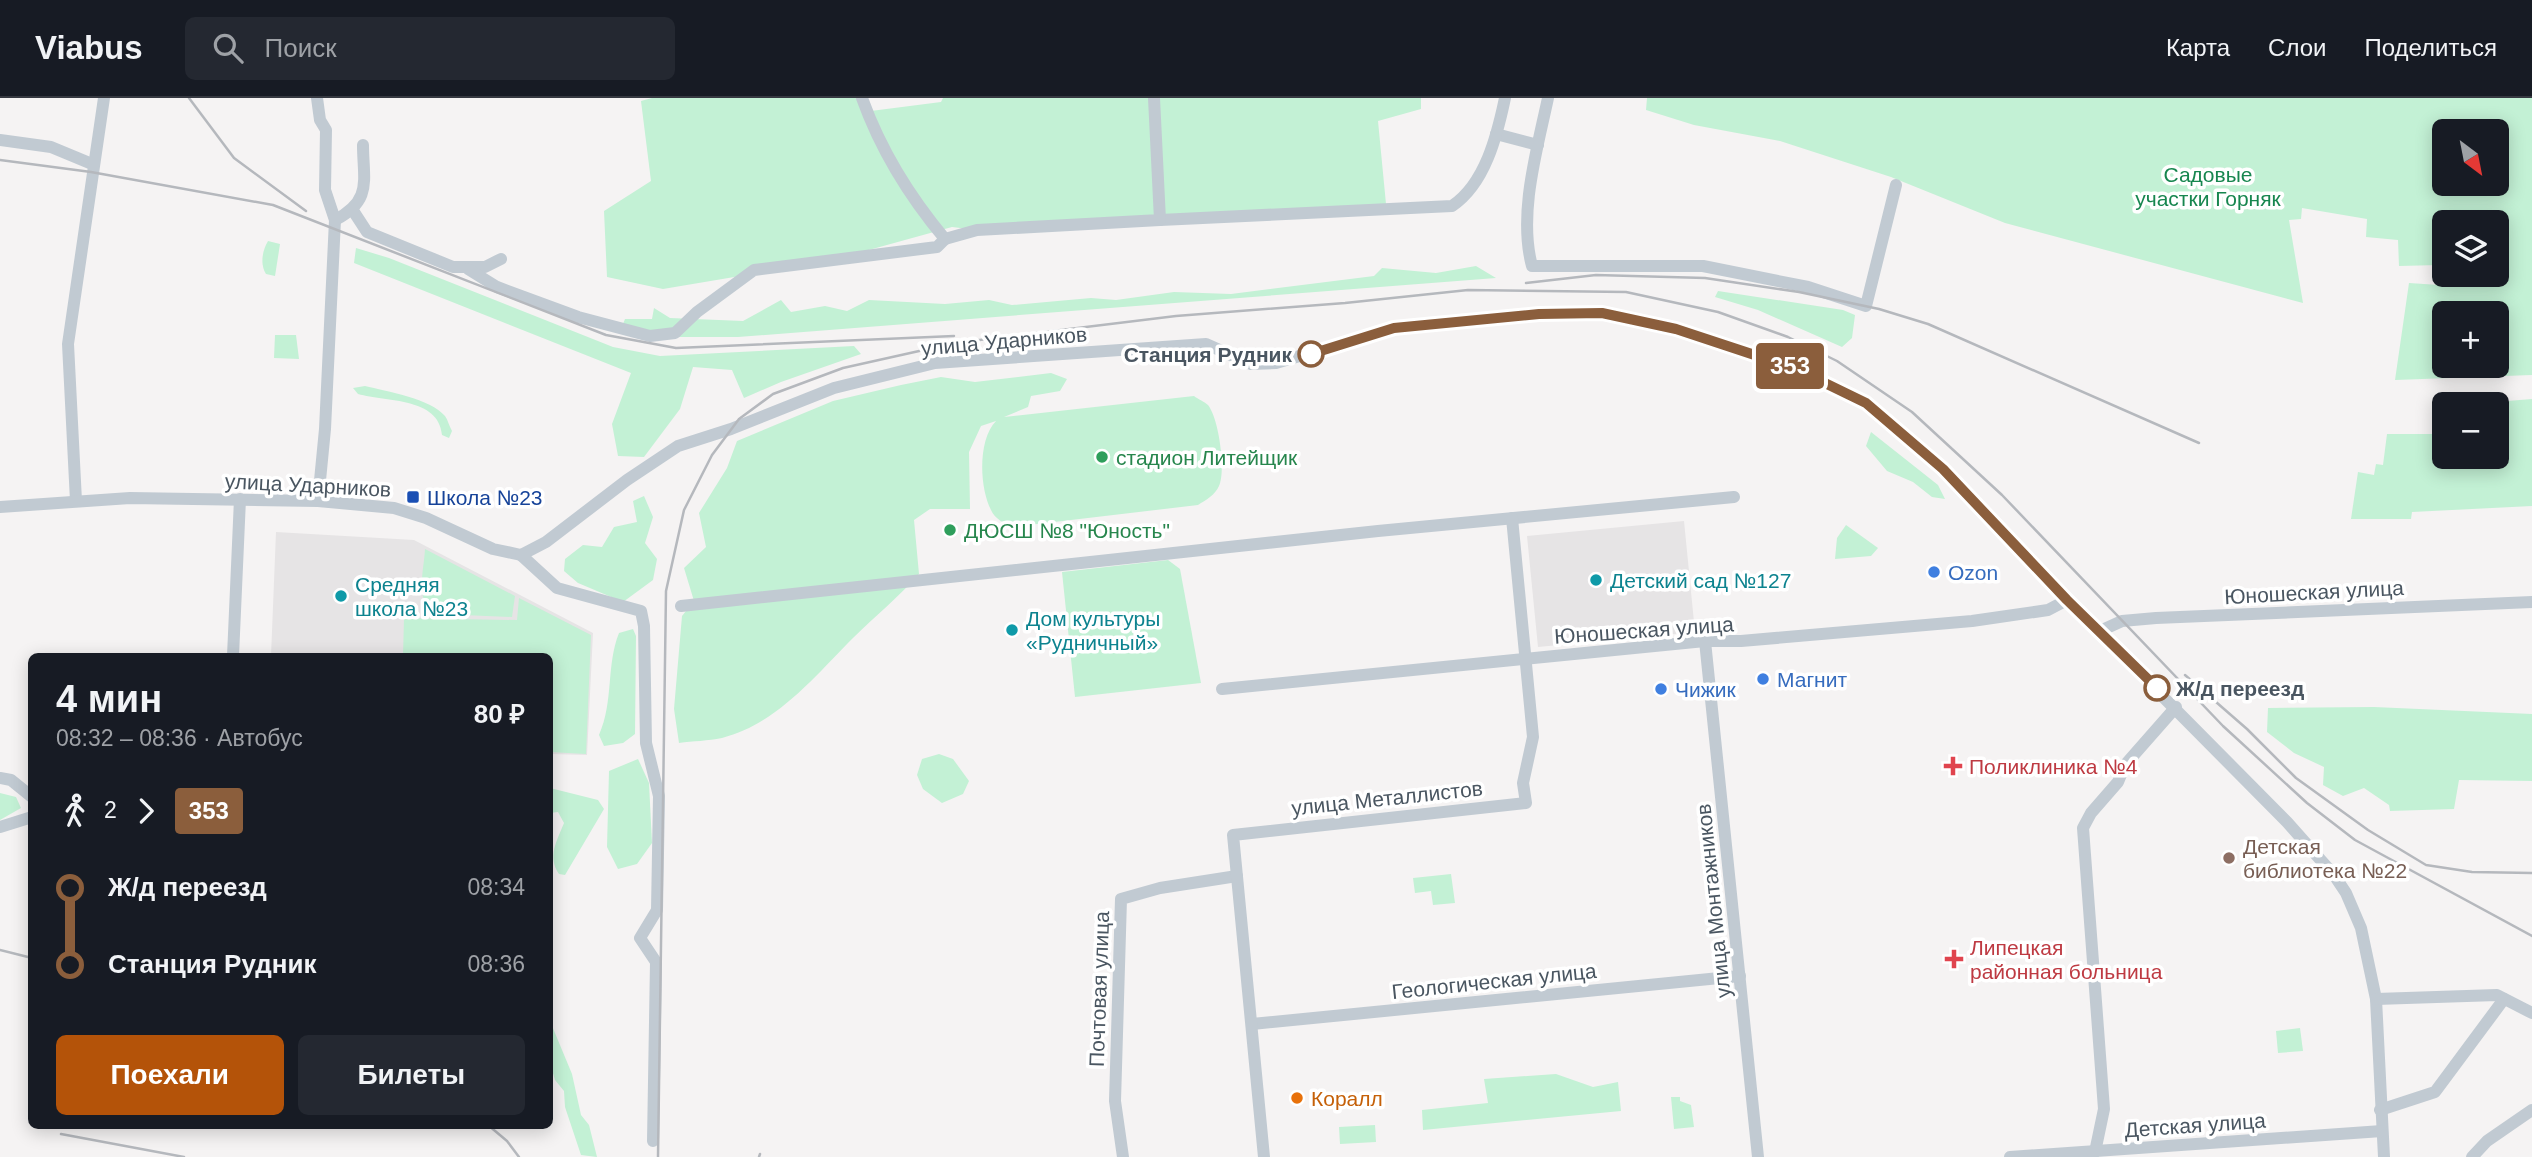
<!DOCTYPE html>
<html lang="ru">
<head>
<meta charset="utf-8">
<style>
  :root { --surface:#171b24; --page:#242831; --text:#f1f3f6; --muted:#9ea1a6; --line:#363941; --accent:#b45309 }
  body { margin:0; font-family:Helvetica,sans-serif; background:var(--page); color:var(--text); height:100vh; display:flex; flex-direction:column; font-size:26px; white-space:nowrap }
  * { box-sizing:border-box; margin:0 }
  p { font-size:23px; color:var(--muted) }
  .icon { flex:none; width:38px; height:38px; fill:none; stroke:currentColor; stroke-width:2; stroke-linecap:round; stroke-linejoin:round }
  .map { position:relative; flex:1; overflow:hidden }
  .side { position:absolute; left:28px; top:555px; width:525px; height:476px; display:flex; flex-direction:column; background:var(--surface); border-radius:10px; box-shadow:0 4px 18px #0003 }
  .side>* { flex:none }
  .badge { padding:0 14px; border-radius:5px; font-size:24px; line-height:46px }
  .needle { width:46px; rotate:148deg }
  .buttons { position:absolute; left:2432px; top:21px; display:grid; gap:14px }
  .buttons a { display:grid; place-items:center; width:77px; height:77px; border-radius:10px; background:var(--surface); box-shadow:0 4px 18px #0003; font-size:35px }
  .map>.badge { position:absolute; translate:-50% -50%; box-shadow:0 0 0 4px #fff }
  .legs { display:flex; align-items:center; gap:10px; height:77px; padding:0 28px; font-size:23px }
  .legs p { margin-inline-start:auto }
  .summary { display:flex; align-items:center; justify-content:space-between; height:119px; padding:0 28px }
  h1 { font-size:38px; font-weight:700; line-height:52px }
  .button { display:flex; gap:14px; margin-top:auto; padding:14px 28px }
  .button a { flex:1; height:80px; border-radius:10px; background:var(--accent); color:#fff; font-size:28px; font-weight:700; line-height:80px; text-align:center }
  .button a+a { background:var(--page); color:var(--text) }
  ul { padding:0 28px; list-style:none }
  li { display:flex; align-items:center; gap:24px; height:77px; font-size:26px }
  li i { display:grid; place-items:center; width:10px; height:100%; margin:0 9px; background:currentColor }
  li i::after { content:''; width:18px; height:18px; margin:-9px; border:5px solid; border-radius:50%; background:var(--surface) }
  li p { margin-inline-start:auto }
  li:first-child i { background:linear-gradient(#0000 50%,currentColor 0) }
  li:last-child i { background:linear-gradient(currentColor 50%,#0000 0) }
  header { display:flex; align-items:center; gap:42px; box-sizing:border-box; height:98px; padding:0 35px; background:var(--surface); border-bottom:2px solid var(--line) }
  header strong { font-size:33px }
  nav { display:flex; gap:38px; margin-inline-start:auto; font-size:24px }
  .search { width:490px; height:63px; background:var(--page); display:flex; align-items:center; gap:18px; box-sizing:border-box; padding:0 24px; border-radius:10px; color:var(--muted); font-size:26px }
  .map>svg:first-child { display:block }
  .education { fill:#e6e4e5 }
  .green { fill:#c3f1d5; fill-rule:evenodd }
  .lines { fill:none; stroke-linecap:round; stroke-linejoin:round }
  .minor { stroke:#c1cad2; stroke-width:12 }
  .rail { stroke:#b5b8bd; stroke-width:2.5 }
  .line-1-casing { stroke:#fff; stroke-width:16 }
  .line-1 { stroke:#8b5e3c; stroke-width:10 }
  .stop-1-dot { fill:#fff; stroke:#8b5e3c; stroke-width:3.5 }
  .leisure-dot { fill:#2e9e5b; stroke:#fff; stroke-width:2.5 }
  .transit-dot { fill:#1a4fb4; stroke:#fff; stroke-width:2.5 }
  .shop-dot { fill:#3f7fe0; stroke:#fff; stroke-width:2.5 }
  .culture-dot { fill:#0f9aa8; stroke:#fff; stroke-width:2.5 }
  .health-dot { fill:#e0444e; stroke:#fff; stroke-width:2.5 }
  .education-dot { fill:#8d6e63; stroke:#fff; stroke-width:2.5 }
  .food-dot { fill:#e8710a; stroke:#fff; stroke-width:2.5 }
  .labels { text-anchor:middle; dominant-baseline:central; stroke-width:7; stroke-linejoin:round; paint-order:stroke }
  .park-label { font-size:21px; fill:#17864f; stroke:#fff }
  .street-label { font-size:21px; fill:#4a5661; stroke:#fff }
  .stop-label { font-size:21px; font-weight:bold; fill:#4a5661; stroke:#fff; text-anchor:end }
  .leisure-label { font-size:21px; fill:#27864d; stroke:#fff; text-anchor:start }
  .transit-label { font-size:21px; fill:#164399; stroke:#fff; text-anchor:start }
  .shop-label { font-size:21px; fill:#366cbe; stroke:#fff; text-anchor:start }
  .culture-label { font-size:21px; fill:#0d838f; stroke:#fff; text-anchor:start }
  .health-label { font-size:21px; fill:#be3a42; stroke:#fff; text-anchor:start }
  .education-label { font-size:21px; fill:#785e54; stroke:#fff; text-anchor:start }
  .food-label { font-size:21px; fill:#c56008; stroke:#fff; text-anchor:start }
</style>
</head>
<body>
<header>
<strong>Viabus</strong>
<div class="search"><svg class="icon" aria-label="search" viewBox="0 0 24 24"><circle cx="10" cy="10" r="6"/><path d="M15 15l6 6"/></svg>Поиск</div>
<nav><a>Карта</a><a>Слои</a><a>Поделиться</a></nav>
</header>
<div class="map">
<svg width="2532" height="1059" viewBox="0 0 2532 1059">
  <rect width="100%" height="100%" fill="#f5f3f3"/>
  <g class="education">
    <path d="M1684,423L1695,534L1538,549L1527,438Z"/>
    <path d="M276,434L414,442L593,535L587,657L550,656V558H271Z"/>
  </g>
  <g class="green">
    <path d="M652,0H856L863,14L941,4L943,0H1421V11L1378,23L1386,106L977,132L952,129L829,163L663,191L607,179L604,113L651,83L641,3Z"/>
    <path d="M1647,0H2532V277L2395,282L2409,185L2439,187V167L2399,168L2398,142L2366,139L2367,121L2302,110L2301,121L2289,122L2303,205L2005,125L1891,79L1780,43L1694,27L1646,12ZM2445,33H2497V86H2445ZM2445,124H2497V177H2445ZM2445,215H2497V268H2445Z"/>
    <path d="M268,143L280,146L275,178L266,176C260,167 262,153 268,143Z"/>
    <path d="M356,150L389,160L613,249L660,258L854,248L861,256L781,284L744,300L732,272L693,269L680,311L644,359L618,358L612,326L631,275L354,165Z"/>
    <path d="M1476,168L1496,180L738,239H665L623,226L625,221H652L654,210L670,220L743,223L781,202L791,214L825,208L847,213L869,202L945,206L989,202L1012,207L1091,200L1116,202L1174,194L1231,196L1374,178L1382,170L1436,175Z"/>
    <path d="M1718,193L1843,212L1855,217L1852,240L1842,249L1758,212L1715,199Z"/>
    <path d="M275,237H296L299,261L274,260Z"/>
    <path d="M1051,275L1067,281L1060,293L1031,298L1028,309L1004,319L1194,298C1198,301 1205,304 1208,307C1219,321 1226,372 1219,388C1215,397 1206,402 1198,407L1012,429C1004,425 995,421 991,412C979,389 978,341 996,323L981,328L969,354L970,411H930L914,422L919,476C899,499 875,518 853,540C815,578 777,626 722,640C708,643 693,643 679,645L674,611L682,518L694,503L684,470L706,449L699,415L727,370L737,343L833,303L901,287L941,279L975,284Z"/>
    <path d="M365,288C386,293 431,301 445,318C448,322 449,328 452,333L449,340L442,337C439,299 386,304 358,296L353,290Z"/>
    <path d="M2532,301V408L2412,414L2411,421H2351L2358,374L2374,377L2376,366L2383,367L2387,336H2445V359H2497V306H2470Z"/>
    <path d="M1871,334L1938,387L1945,401L1932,399L1913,384L1887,373L1866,348Z"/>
    <path d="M644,398L653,419L645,445L657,461L653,482L623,504L578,485L564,473L565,461L583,447L602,449L614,429L637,424L633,403Z"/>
    <path d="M1846,427L1878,450L1871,458L1835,461L1837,440Z"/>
    <path d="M425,451L515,498L512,519L439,516C413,508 424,473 425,451Z"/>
    <path d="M1168,462L1180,471L1201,585L1075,599L1062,474Z"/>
    <path d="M519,500L591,537L586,656L550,654V558H403L404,520L517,522Z"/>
    <path d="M633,531L636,538L635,636L623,645L604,648L599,637C614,603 606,567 619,535Z"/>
    <path d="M2374,609L2532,616V683L2459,682L2454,711L2390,713L2389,707L2364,690L2343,698L2323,687L2324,669L2294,655L2267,634L2268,610Z"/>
    <path d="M939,656L953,661L969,683L963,696L942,705L923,691L917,677L922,661Z"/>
    <path d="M638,661L649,685L652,745L637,766L618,771L607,749L609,673Z"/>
    <path d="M550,690L598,702L604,711L565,777L559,776C547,758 557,743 564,725L558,714L550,715Z"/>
    <path d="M0,695L16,699L21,710L0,722Z"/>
    <path d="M1451,776L1455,805L1433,807L1431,793L1415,795L1413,780Z"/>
    <path d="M550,923L572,976L581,1017L589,1027L597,1059L581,1057L565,1009L564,993L555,982L550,965Z"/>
    <path d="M2300,930L2303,953L2278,955L2276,933Z"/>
    <path d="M1556,976L1593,989L1618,984L1621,1013L1423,1032L1422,1012L1488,1005L1484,981Z"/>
    <path d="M1671,999H1680V1003L1691,1007L1694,1029L1674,1031Z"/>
    <path d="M1375,1027L1376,1044L1340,1046L1339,1029Z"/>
  </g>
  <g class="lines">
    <g class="minor">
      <path d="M317,0L320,22L326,32L325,92L335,122L325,331L318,403"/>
      <path d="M1548,0C1537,52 1518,116 1532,168H1703L1808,189L1866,208L1896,87"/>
      <path d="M1496,36L1538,47"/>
      <path d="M0,42L51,49L92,66"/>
      <path d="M352,111L367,134L453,169H485L501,161"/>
      <path d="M335,122C373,102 363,82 363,47"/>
      <path d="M1160,122L1452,108C1485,86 1497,38 1505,0"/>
      <path d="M945,141L977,132L1160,122L1154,0"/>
      <path d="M468,171L497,189L578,219L650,238L675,235L697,214L754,172L937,149L945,141C909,98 881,53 862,0"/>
      <path d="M76,403L68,246L104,0"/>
      <path d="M0,409L130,400L318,403L394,410L426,420L493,451L521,457L546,444L627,382L678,348L731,331L834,290L935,265L1206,246L1251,266L1276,265L1394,230L1539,216L1602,215L1676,231L1794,269L1866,305L1943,371L2067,502L2287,724L2334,777L2346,795L2361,830L2376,901L2384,1059"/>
      <path d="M521,457L557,490L641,513L644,528L646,645L659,698L657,812L640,840L656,864L653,1043"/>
      <path d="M681,508L1378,433L1734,399"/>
      <path d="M2100,533L2122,523L2156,520L2532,504"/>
      <path d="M1705,543L1758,1059"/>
      <path d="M233,558L240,401"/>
      <path d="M1222,591L1705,543H1741L1972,523L2048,512L2067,502"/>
      <path d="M0,680L11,682L32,699"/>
      <path d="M0,729L32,719"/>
      <path d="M2376,901L2497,897L2532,915"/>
      <path d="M1252,926L1740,878"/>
      <path d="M2380,1012L2435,994L2504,901"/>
      <path d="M2095,1054L2104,1011L2083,730L2091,715L2118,684L2125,667L2176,609"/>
      <path d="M1123,1059L1115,1003L1121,801L1160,790L1237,778"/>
      <path d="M1264,1059L1233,737L1526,705L1523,685L1533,639L1512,420"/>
      <path d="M2010,1059L2382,1033"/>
      <path d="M2472,1059L2487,1043L2532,1012"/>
    </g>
    <g class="rail">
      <path d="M189,0L234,60L306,113"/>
      <path d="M0,62L91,74L273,107L606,237L676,250L954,238"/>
      <path d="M1526,185L1596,177L1705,180L1799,194L1879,211L1928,226L2199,345"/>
      <path d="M2185,577L2247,631L2296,680L2368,732L2426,767L2472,774L2532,775"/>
      <path d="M0,852L32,860"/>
      <path d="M488,1027L507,1043L519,1059"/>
      <path d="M61,1036L184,1059"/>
      <path d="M658,1059L666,493L684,412L712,357L739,321L773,296L843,270L955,245L1176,218L1345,205L1468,192L1626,194L1718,214L1788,239L1837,263L1912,314L2002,397L2223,628L2307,705L2355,742L2532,838"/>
      <path d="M759,1059L760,1056"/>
    </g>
  </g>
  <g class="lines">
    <g class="line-1-casing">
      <path id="line-1" d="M1311,256L1394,230L1539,216L1602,215L1676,231L1794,270L1866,305L1943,371L2067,502L2157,590"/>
    </g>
    <use href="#line-1" class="line-1"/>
  </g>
  <g class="stop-1-dot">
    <circle cx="1311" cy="256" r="12"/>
    <circle cx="2157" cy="590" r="12"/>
  </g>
  <g class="leisure-dot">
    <circle cx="1102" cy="359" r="7"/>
    <circle cx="950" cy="432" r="7"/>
  </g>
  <rect class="transit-dot" x="406" y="392" width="14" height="14" rx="3.5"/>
  <g class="shop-dot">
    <circle cx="1934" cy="474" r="7"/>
    <circle cx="1763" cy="581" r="7"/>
    <circle cx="1661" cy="591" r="7"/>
  </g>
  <g class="culture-dot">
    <circle cx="1596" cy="482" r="7"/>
    <circle cx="341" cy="498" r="7"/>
    <circle cx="1012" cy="532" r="7"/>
  </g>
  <g class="health-dot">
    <path d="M1949.5 657.5h7v7h7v7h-7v7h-7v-7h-7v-7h7z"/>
    <path d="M1950.5 850.5h7v7h7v7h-7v7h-7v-7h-7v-7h7z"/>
  </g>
  <circle class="education-dot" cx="2229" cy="760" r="7"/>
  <circle class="food-dot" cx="1297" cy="1000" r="7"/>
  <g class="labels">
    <g class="park-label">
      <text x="2208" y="76">Садовые<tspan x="2208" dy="24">участки Горняк</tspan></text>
    </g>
    <g class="street-label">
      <text transform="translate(1004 243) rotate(-5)">улица Ударников</text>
      <text transform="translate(308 387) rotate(3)">улица Ударников</text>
      <text transform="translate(2314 494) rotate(-3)">Юношеская улица</text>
      <text transform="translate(1644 532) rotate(-4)">Юношеская улица</text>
      <text transform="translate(1387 700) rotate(-6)">улица Металлистов</text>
      <text transform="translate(1713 803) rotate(-96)">улица Монтажников</text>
      <text transform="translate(1494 883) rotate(-6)">Геологическая улица</text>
      <text transform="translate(1099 891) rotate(-88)">Почтовая улица</text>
      <text transform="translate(2195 1027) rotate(-4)">Детская улица</text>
    </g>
    <g class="stop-label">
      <text x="1292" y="256">Станция Рудник</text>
      <text x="2176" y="590" text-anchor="start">Ж/д переезд</text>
    </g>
    <g class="leisure-label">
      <text x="1116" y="359">стадион Литейщик</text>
      <text x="964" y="432">ДЮСШ №8 "Юность"</text>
    </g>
    <g class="transit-label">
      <text x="427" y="399">Школа №23</text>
    </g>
    <g class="shop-label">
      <text x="1948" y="474">Ozon</text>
      <text x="1777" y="581">Магнит</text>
      <text x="1675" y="591">Чижик</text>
    </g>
    <g class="culture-label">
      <text x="1610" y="482">Детский сад №127</text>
      <text x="355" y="486">Средняя<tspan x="355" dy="24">школа №23</tspan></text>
      <text x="1026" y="520">Дом культуры<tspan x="1026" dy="24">«Рудничный»</tspan></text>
    </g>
    <g class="health-label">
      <text x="1969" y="668">Поликлиника №4</text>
      <text x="1970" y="849">Липецкая<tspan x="1970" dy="24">районная больница</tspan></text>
    </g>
    <g class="education-label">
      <text x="2243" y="748">Детская<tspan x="2243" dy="24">библиотека №22</tspan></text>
    </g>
    <g class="food-label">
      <text x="1311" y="1000">Коралл</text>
    </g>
  </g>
</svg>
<div class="buttons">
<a><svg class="needle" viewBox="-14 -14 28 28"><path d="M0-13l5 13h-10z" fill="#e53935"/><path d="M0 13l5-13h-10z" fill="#9ea1a6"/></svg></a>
<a><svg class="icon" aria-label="layers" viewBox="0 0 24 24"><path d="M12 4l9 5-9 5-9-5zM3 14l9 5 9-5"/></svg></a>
<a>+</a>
<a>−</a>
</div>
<b class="badge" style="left:1790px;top:268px;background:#8b5e3c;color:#fff">353</b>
<section class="side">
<div class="summary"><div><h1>4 мин</h1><p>08:32 – 08:36 · Автобус</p></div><b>80 ₽</b></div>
<div class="legs"><svg class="icon" aria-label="walk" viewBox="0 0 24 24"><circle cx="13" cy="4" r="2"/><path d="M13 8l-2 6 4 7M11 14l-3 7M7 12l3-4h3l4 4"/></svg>2<svg class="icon" aria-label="forward" viewBox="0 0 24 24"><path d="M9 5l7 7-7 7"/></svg><b class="badge" style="background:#8b5e3c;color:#fff">353</b></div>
<ul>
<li><i style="color:#8b5e3c"></i><b>Ж/д переезд</b><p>08:34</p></li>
<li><i style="color:#8b5e3c"></i><b>Станция Рудник</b><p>08:36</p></li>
</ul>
<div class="button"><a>Поехали</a><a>Билеты</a></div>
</section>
</div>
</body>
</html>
